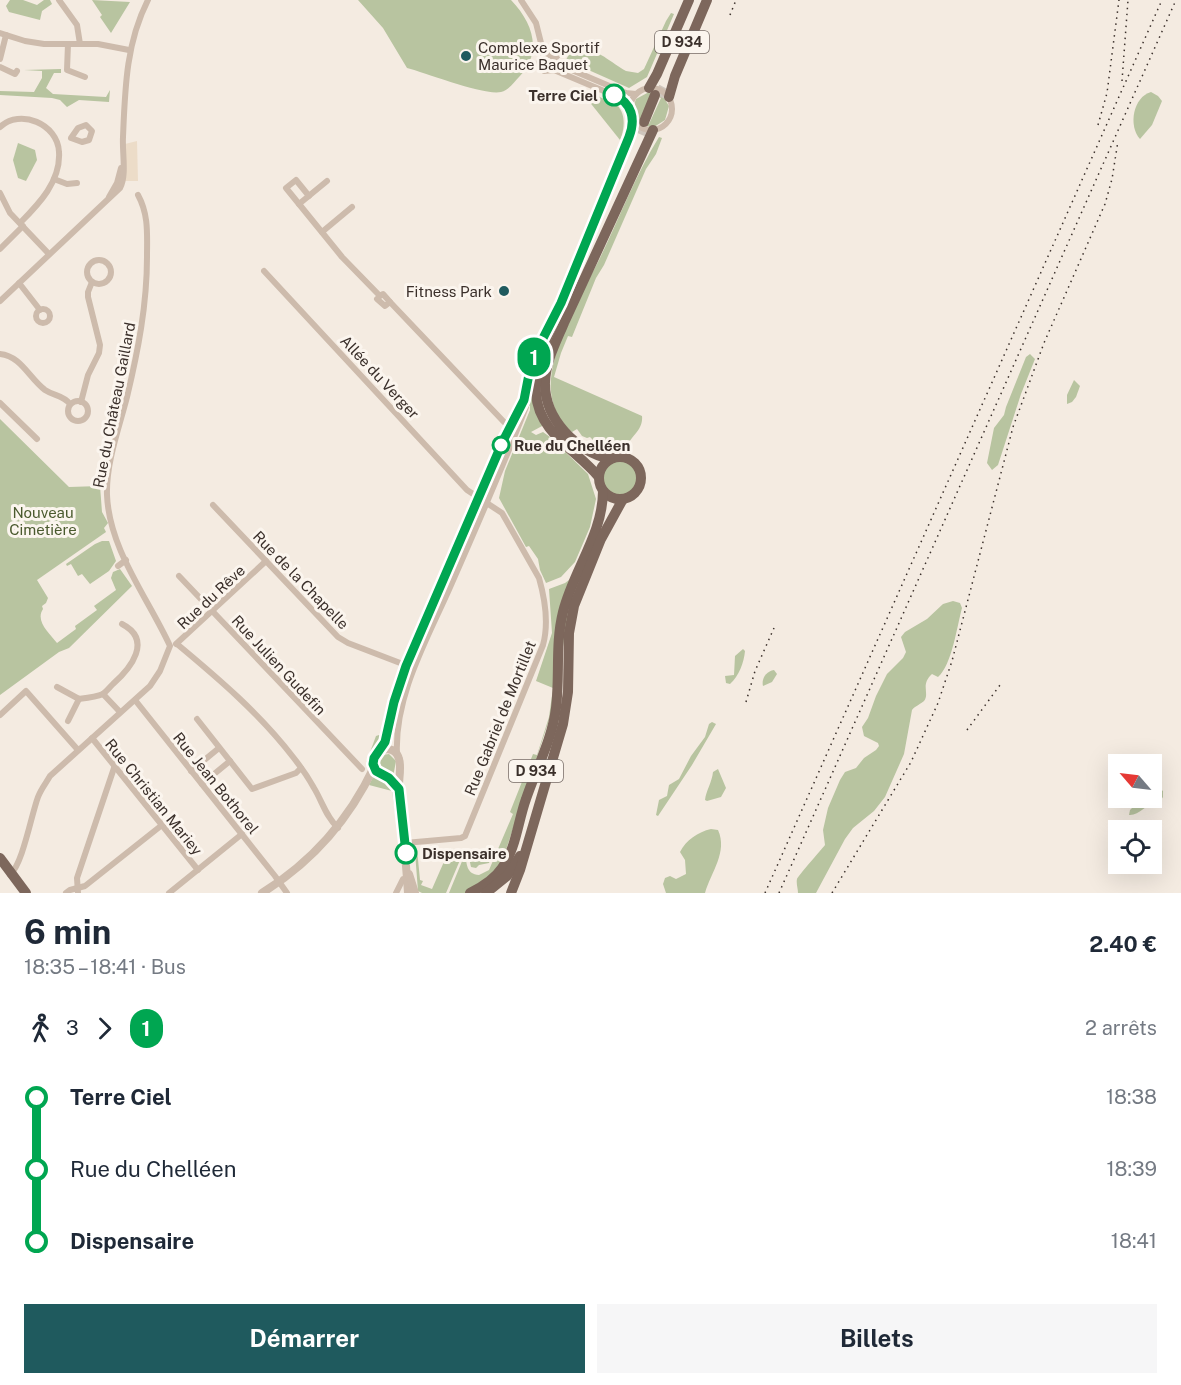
<!DOCTYPE html>
<html lang="fr">
<head>
<meta charset="utf-8">
<style>
  :root { --surface:#fff; --page:#f6f6f7; --text:#1f2937; --muted:#747a83; --accent:#1f5a5e }
  body { margin:0; font-family:"Public Sans",sans-serif; background:var(--page); color:var(--text); height:100vh; display:flex; flex-direction:column; font-size:22px; white-space:nowrap }
  * { box-sizing:border-box; margin:0 }
  p { font-size:20px; color:var(--muted) }
  .icon { flex:none; width:33px; height:33px; fill:none; stroke:currentColor; stroke-width:2; stroke-linecap:round; stroke-linejoin:round }
  .map { position:relative; height:893px; overflow:hidden }
  .drawer { display:flex; flex-direction:column; background:var(--surface); flex:1 }
  .drawer>* { flex:none }
  .badge { padding:0 12px; border-radius:20px; font-size:21px; line-height:39px }
  .needle { width:39px; rotate:298deg }
  .buttons { position:absolute; left:1108px; top:754px; display:grid; gap:12px }
  .buttons a { display:grid; place-items:center; width:54px; height:54px; border-radius:0px; background:var(--surface); box-shadow:0 6px 24px #0002; font-size:30px }
  .map>.badge { position:absolute; translate:-50% -50%; box-shadow:0 0 0 3px #fff }
  .legs { display:flex; align-items:center; gap:9px; height:66px; padding:0 24px; font-size:20px }
  .legs p { margin-inline-start:auto }
  .head { display:flex; align-items:center; justify-content:space-between; height:102px; padding:0 24px }
  h1 { font-size:33px; font-weight:700; line-height:45px }
  .action { display:flex; gap:12px; margin-top:auto; padding:12px 24px }
  .action a { flex:1; height:69px; border-radius:0px; background:var(--accent); color:#fff; font-size:24px; font-weight:700; line-height:69px; text-align:center }
  .action a+a { background:var(--page); color:var(--text) }
  ul { padding:0 24px; list-style:none }
  li { display:flex; align-items:center; gap:21px; height:72px; font-size:22px }
  li i { display:grid; place-items:center; width:9px; height:100%; margin:0 8px; background:currentColor }
  li i::after { content:''; width:15px; height:15px; margin:-8px; border:4px solid; border-radius:50%; background:var(--surface) }
  li p { margin-inline-start:auto }
  li:first-child i { background:linear-gradient(#0000 50%,currentColor 0) }
  li:last-child i { background:linear-gradient(currentColor 50%,#0000 0) }
  .map>svg:first-child { display:block }
  .green { fill:#b8c4a0; fill-rule:evenodd }
  .plaza { fill:#ecdcc8 }
  .lines { fill:none; stroke-linecap:round; stroke-linejoin:round }
  .primary-tunnel { stroke:#cfc6bd; stroke-width:10; stroke-dasharray:10 5; stroke-linecap:butt }
  .minor { stroke:#cdbbac; stroke-width:6 }
  .tertiary { stroke:#cdbbac; stroke-width:8 }
  .primary { stroke:#7d675c; stroke-width:10 }
  .rail { stroke:#3b302b; stroke-width:1.5; stroke-dasharray:1.5 4.5; stroke-linecap:butt }
  .line-1-casing { stroke:#fff; stroke-width:14 }
  .line-1 { stroke:#00a651; stroke-width:9 }
  .poi-dot { fill:#1f5a5e; stroke:#fbf5ee; stroke-width:2 }
  .stop-1-dot { fill:#fff; stroke:#00a651; stroke-width:3 }
  .labels { text-anchor:middle; dominant-baseline:central; stroke-width:6; stroke-linejoin:round; paint-order:stroke }
  .shield { fill:#fbf5ee; stroke:#756b66; stroke-width:1.5 }
  .shield-label { font-size:14px; font-weight:bold; fill:#3b302b }
  .poi-label { font-size:15px; fill:#3b302b; stroke:#fbf5ee; text-anchor:start }
  .stop-label { font-size:15px; font-weight:bold; fill:#3b302b; stroke:#fbf5ee; text-anchor:start }
  .street-label { font-size:15px; fill:#3b302b; stroke:#fbf5ee }
  .park-label { font-size:15px; fill:#4a5a2e; stroke:#fbf5ee }
</style>
</head>
<body>
<div class="map">
<svg width="1181" height="893" viewBox="0 0 1181 893">
  <rect width="100%" height="100%" fill="#f4ebe1"/>
  <g class="green">
    <path d="M10,0H23L37,5L44,0H50L52,4L42,11L40,20L9,12L6,6Z"/>
    <path d="M92,0L130,2L111,33L100,17L102,15Z"/>
    <path d="M358,0H511C533,23 543,52 519,77C514,82 509,90 501,92C485,96 426,73 407,68L383,28Z"/>
    <path d="M671,13L674,14L647,77L629,88L566,60L569,54L568,52C590,41 608,61 626,71L638,73L644,69L666,21Z"/>
    <path d="M61,69V73H54L46,88L53,94L106,97L110,90L109,102L79,100L67,107L60,100L52,98L0,95V91L34,92L42,78V71L24,70Z"/>
    <path d="M581,89L616,104C626,113 625,128 620,140L580,90Z"/>
    <path d="M649,92L662,95L669,106L665,120L654,127C638,127 630,114 636,99ZM653,94L661,98L649,124L641,121Z"/>
    <path d="M1151,92L1158,96L1162,101L1152,125L1140,139C1128,126 1133,97 1151,92Z"/>
    <path d="M659,137L662,138L656,154L646,169L604,265L596,278L572,337L568,336L561,353L554,377L642,416C643,425 638,431 632,438C621,453 611,458 595,446L594,441L590,437L587,438L582,436L577,429L572,432C556,419 549,399 551,379C554,342 582,294 599,260C619,219 635,176 659,137Z"/>
    <path d="M18,143L35,150L37,160L26,181L18,178L13,160Z"/>
    <path d="M1030,354L1035,359L1021,394L998,465L992,470L987,463L994,428L1004,415L1006,407L1026,357Z"/>
    <path d="M532,369L544,425L531,432L536,435L543,432L550,437L588,474L596,499L590,527L575,562L561,577L546,583L540,570L538,559L529,546L526,547L499,498L505,471L530,410V406L525,402Z"/>
    <path d="M1074,380L1080,386L1076,397L1072,402L1067,404V395Z"/>
    <path d="M0,419L69,487L100,486L102,512L108,523L104,528L106,532L37,580L48,598L46,603L42,606L43,609C35,621 49,633 57,643L76,629L75,626L97,610L94,606L116,590L111,578L113,572L120,569L132,586L69,648L59,652L0,695Z"/>
    <circle cx="620" cy="478" r="17"/>
    <path d="M102,541H109L116,561L109,571L90,584L82,574L78,576L71,564L67,566L66,564L95,544Z"/>
    <path d="M573,577L555,702L500,868L465,893H449L465,854C467,864 466,874 479,875L489,870L513,814L510,812L533,754L537,755L549,717L553,688L536,681L552,633L549,589L565,583Z"/>
    <path d="M953,601L960,603L962,608C957,626 952,665 938,677L932,674C920,685 930,693 924,701C921,704 915,706 912,710L904,754L885,797L874,811L853,828L845,839L816,893H798C798,889 796,883 797,879C798,876 821,850 825,845L823,830L828,808L840,780L845,772L856,768L864,758L876,750L879,746L878,743L864,736L862,727L868,718L876,696L887,674L903,658L906,652L901,637L905,632L927,619L943,604Z"/>
    <path d="M743,649L745,651C744,662 739,676 730,684L726,683L725,676L734,675L735,656Z"/>
    <path d="M774,670L777,674L772,682L763,686C761,678 767,671 774,670Z"/>
    <path d="M712,722L716,724L692,765L658,816L656,815L659,800L667,796L669,785L679,779L691,756L705,737L709,724Z"/>
    <path d="M379,735L383,740L366,763L376,736Z"/>
    <path d="M389,754L396,761L393,777L381,771L377,766L378,758L382,755Z"/>
    <path d="M718,769L726,788L721,797L707,801L705,800C706,791 712,782 713,772Z"/>
    <path d="M375,773L392,784L397,798L399,821L397,826L392,791L369,785Z"/>
    <path d="M1152,784H1154L1163,791V797L1158,804C1146,802 1140,816 1129,815L1130,810L1138,802L1137,798H1152Z"/>
    <path d="M711,829L718,830C728,852 711,872 705,893H666L663,884L665,878L670,876L676,879L686,874L685,860L680,852C686,840 698,832 711,829Z"/>
    <path d="M450,848L463,853L446,893H422L418,891L415,852L417,849L420,880L423,881L421,885L432,889Z"/>
    <path d="M467,849L491,858L489,863L479,865L476,868L471,867Z"/>
  </g>
  <path class="plaza" d="M137,141L138,181H125V144Z"/>
  <g class="lines">
    <g class="primary-tunnel">
      <path d="M659,96L665,85"/>
      <path d="M642,135L647,123"/>
    </g>
    <g class="minor">
      <path d="M59,0L77,25L80,44"/>
      <path d="M521,0L536,23L544,55"/>
      <path d="M0,33L25,41L44,44H98L129,50"/>
      <path d="M68,44L67,70L85,77"/>
      <path d="M544,55L539,62L540,67L544,71L554,70L623,99L630,106"/>
      <path d="M544,55H551L557,62L567,68L626,93L636,94"/>
      <path d="M555,58L565,49"/>
      <path d="M0,59L6,35"/>
      <path d="M0,67L15,74L17,71"/>
      <circle cx="651" cy="109" r="21"/>
      <path d="M86,125L92,131L89,140L82,142L71,138L78,128Z"/>
      <path d="M0,127C20,108 58,124 59,152C61,181 39,204 20,223"/>
      <path d="M54,179L67,184L77,183"/>
      <path d="M0,193L10,213L49,254"/>
      <path d="M309,196L296,180L286,188L342,257L380,296L383,294L390,302L385,306L377,299L380,296"/>
      <path d="M109,197L117,183L121,168"/>
      <path d="M299,204L327,181"/>
      <path d="M322,232L352,207"/>
      <path d="M0,249L23,226"/>
      <circle cx="99" cy="272" r="12"/>
      <path d="M264,271L467,490L502,513L539,578C545,599 549,623 543,645L465,836L461,838L405,843"/>
      <path d="M19,283L40,310"/>
      <path d="M0,301L120,188C127,175 122,153 123,137C125,89 126,43 148,0"/>
      <path d="M390,302L504,422L511,428"/>
      <circle cx="43" cy="316" r="7"/>
      <path d="M0,354C21,356 29,378 45,390C54,396 63,395 70,404"/>
      <circle cx="78" cy="411" r="10"/>
      <path d="M81,402L88,375L99,353L100,345L88,297V292L92,282"/>
      <path d="M0,403L37,439"/>
      <path d="M213,505L338,637L348,643L408,666"/>
      <path d="M118,566L126,560"/>
      <path d="M179,576L362,769"/>
      <path d="M176,644L266,561"/>
      <path d="M177,644C219,679 260,714 293,757C301,767 308,777 314,788C322,801 326,817 338,828"/>
      <path d="M57,687L79,699C87,698 96,697 103,694C106,692 110,687 113,684C131,668 153,640 122,624"/>
      <path d="M103,694L120,712"/>
      <path d="M135,700L275,876L287,893"/>
      <path d="M0,715L26,691L78,750"/>
      <path d="M197,719L252,789L296,773L301,768"/>
      <path d="M68,721L79,699"/>
      <path d="M92,738L198,870"/>
      <path d="M380,751L387,736L394,702L406,666L503,441L524,400L536,354"/>
      <path d="M397,755C394,695 428,638 451,585C477,526 503,467 526,407"/>
      <path d="M191,771L219,748"/>
      <path d="M202,784L230,761"/>
      <path d="M10,875C23,863 31,816 38,797C41,789 46,783 50,776L150,686L160,671L170,646C148,598 109,549 107,495C106,463 119,428 127,397C138,351 147,305 147,257C147,235 149,215 138,195"/>
      <path d="M66,893L70,890L85,886L162,825"/>
      <path d="M78,893L77,878L115,765"/>
      <path d="M169,893L242,834"/>
      <path d="M396,893L403,879H408"/>
    </g>
    <g class="tertiary">
      <path d="M399,789L391,780L379,774L374,769V757C380,748 395,745 399,759C402,768 398,781 399,791C402,825 406,859 408,893"/>
      <path d="M409,874L415,893"/>
      <path d="M262,893C312,862 349,820 374,767"/>
    </g>
    <g class="primary">
      <path d="M649,88L657,74L689,0"/>
      <path d="M669,97L675,76L707,0"/>
      <path d="M644,122L655,95"/>
      <circle cx="620" cy="478" r="21"/>
      <path d="M610,459C576,451 544,419 545,382C546,361 556,342 564,323L653,130"/>
      <path d="M598,476C576,450 538,432 536,393C535,382 538,371 538,360L629,137L633,120"/>
      <path d="M0,858L26,893"/>
      <path d="M470,893C482,887 494,880 502,868C516,849 518,821 526,799C536,769 552,740 556,708C560,676 555,644 563,612C573,571 603,534 603,491"/>
      <path d="M486,893L507,876L520,856"/>
      <path d="M511,893L520,870L563,724L568,692L569,633L574,606L601,539L623,499"/>
    </g>
    <g class="rail">
      <path d="M730,15L736,0"/>
      <path d="M1122,81L1128,0"/>
      <path d="M1098,125L1107,93L1119,0"/>
      <path d="M746,702L755,671L774,628"/>
      <path d="M967,730L1000,685"/>
      <path d="M765,893L1162,0"/>
      <path d="M779,893L1176,0"/>
      <path d="M832,893L911,762L938,703L952,661L1013,427L1044,343L1105,204L1112,179L1118,141"/>
    </g>
  </g>
  <g class="lines">
    <g class="line-1-casing">
      <path id="line-1" d="M406,853L399,789L389,778L376,771L373,764L374,758L385,742L394,702L406,666L503,441L524,400L530,369L538,348L561,303L629,137C636,119 632,103 614,95"/>
    </g>
    <use href="#line-1" class="line-1"/>
  </g>
  <g class="poi-dot">
    <circle cx="466" cy="56" r="6"/>
    <circle cx="504" cy="291" r="6"/>
  </g>
  <g class="stop-1-dot">
    <circle cx="614" cy="95" r="10"/>
    <circle cx="501" cy="445" r="8"/>
    <circle cx="406" cy="853" r="10"/>
  </g>
  <g class="labels">
    <g class="shield">
      <rect x="655" y="31" width="54" height="22" rx="4.5"/>
      <rect x="509" y="760" width="54" height="22" rx="4.5"/>
    </g>
    <g class="shield-label">
      <text x="682" y="42">D 934</text>
      <text x="536" y="771">D 934</text>
    </g>
    <g class="poi-label">
      <text x="478" y="47">Complexe Sportif<tspan x="478" dy="17">Maurice Baquet</tspan></text>
      <text x="492" y="291" text-anchor="end">Fitness Park</text>
    </g>
    <g class="stop-label">
      <text x="598" y="95" text-anchor="end">Terre Ciel</text>
      <text x="514" y="445">Rue du Chelléen</text>
      <text x="422" y="853">Dispensaire</text>
    </g>
    <g class="street-label">
      <text transform="translate(380 377) rotate(47)">Allée du Verger</text>
      <text transform="translate(114 405) rotate(-79)">Rue du Château Gaillard</text>
      <text transform="translate(301 580) rotate(46)">Rue de la Chapelle</text>
      <text transform="translate(211 597) rotate(-43)">Rue du Rêve</text>
      <text transform="translate(279 665) rotate(47)">Rue Julien Gudefin</text>
      <text transform="translate(500 718) rotate(-68)">Rue Gabriel de Mortillet</text>
      <text transform="translate(216 783) rotate(51)">Rue Jean Bothorel</text>
      <text transform="translate(154 797) rotate(51)">Rue Christian Mariey</text>
    </g>
    <g class="park-label">
      <text x="43" y="512">Nouveau<tspan x="43" dy="17">Cimetière</tspan></text>
    </g>
  </g>
</svg>
<div class="buttons">
<a><svg class="needle" viewBox="-14 -14 28 28"><path d="M0-13l5 13h-10z" fill="#e53935"/><path d="M0 13l5-13h-10z" fill="#747a83"/></svg></a>
<a><svg class="icon" aria-label="locate" viewBox="0 0 24 24"><circle cx="12" cy="12" r="6"/><path d="M12 2v4M12 18v4M2 12h4M18 12h4"/></svg></a>
</div>
<b class="badge" style="left:534px;top:357px;background:#00a651;color:#fff">1</b>
</div>
<section class="drawer">
<div class="head"><div><h1>6 min</h1><p>18:35 – 18:41 · Bus</p></div><b>2.40 €</b></div>
<div class="legs"><svg class="icon" aria-label="walk" viewBox="0 0 24 24"><circle cx="13" cy="4" r="2"/><path d="M13 8l-2 6 4 7M11 14l-3 7M7 12l3-4h3l4 4"/></svg>3<svg class="icon" aria-label="forward" viewBox="0 0 24 24"><path d="M9 5l7 7-7 7"/></svg><b class="badge" style="background:#00a651;color:#fff">1</b><p>2 arrêts</p></div>
<ul>
<li><i style="color:#00a651"></i><b>Terre Ciel</b><p>18:38</p></li>
<li><i style="color:#00a651"></i><span>Rue du Chelléen</span><p>18:39</p></li>
<li><i style="color:#00a651"></i><b>Dispensaire</b><p>18:41</p></li>
</ul>
<div class="action"><a>Démarrer</a><a>Billets</a></div>
</section>
</body>
</html>
